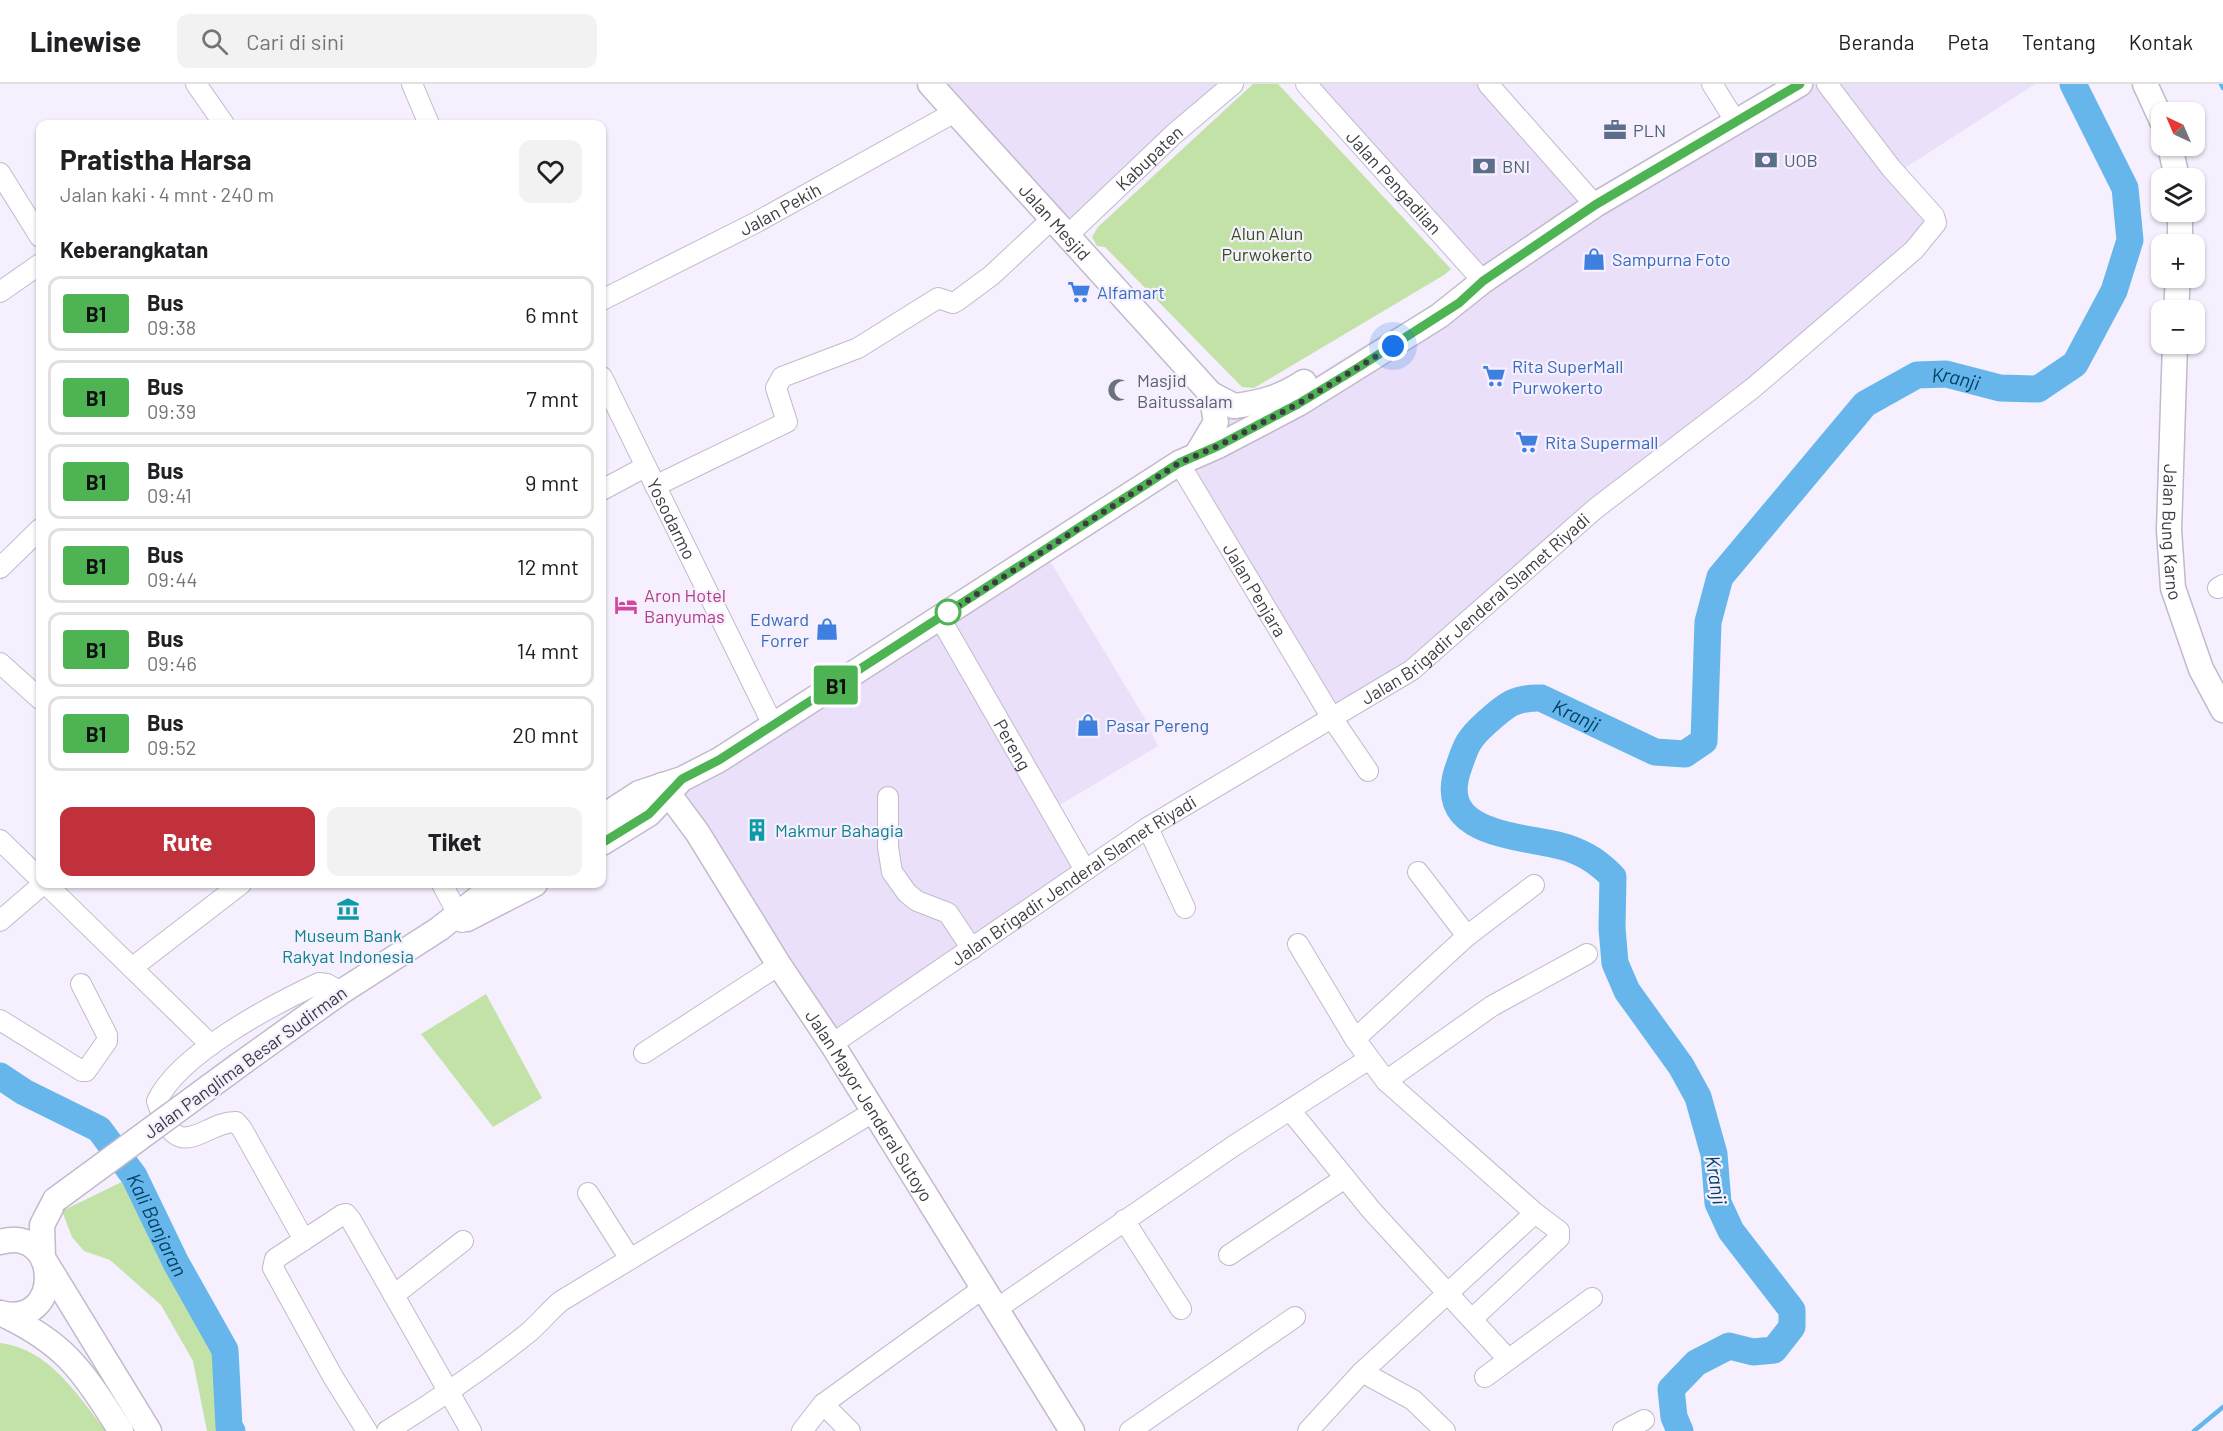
<!DOCTYPE html>
<html lang="id">
<head>
<meta charset="utf-8">
<style>
  :root { --surface:#fff; --page:#f2f2f2; --text:#202124; --muted:#757577; --line:#e0e0e0; --accent:#c1313c }
  body { margin:0; font-family:Barlow,sans-serif; background:var(--page); color:var(--text); height:100vh; display:flex; flex-direction:column; font-size:22px; white-space:nowrap }
  * { box-sizing:border-box; margin:0 }
  p { font-size:20px; color:var(--muted) }
  .icon { flex:none; width:33px; height:33px; fill:none; stroke:currentColor; stroke-width:2; stroke-linecap:round; stroke-linejoin:round }
  .map { position:relative; flex:1; overflow:hidden }
  .sheet { position:absolute; left:36px; top:36px; width:570px; height:768px; display:flex; flex-direction:column; background:var(--surface); border-radius:12px; box-shadow:0 2px 4px #0004 }
  .sheet>* { flex:none }
  .badge { padding:0 12px; border-radius:4px; font-size:21px; line-height:39px }
  .needle { width:39px; rotate:316deg }
  .buttons { position:absolute; left:2151px; top:18px; display:grid; gap:12px }
  .buttons a { display:grid; place-items:center; width:54px; height:54px; border-radius:12px; background:var(--surface); box-shadow:0 2px 4px #0004; font-size:30px }
  .you { position:absolute; width:30px; height:30px; margin:-15px; border:4px solid #fff; border-radius:50%; background:#1a73e8; box-shadow:0 0 0 9px #1a73e833 }
  .map>.badge { position:absolute; translate:-50% -50%; box-shadow:0 0 0 3px #fff }
  h2 { padding:0 24px; font-size:22px; line-height:54px }
  .round { display:grid; place-items:center; flex:none; width:63px; height:63px; border-radius:12px; background:var(--page) }
  .headline { display:flex; align-items:center; justify-content:space-between; height:102px; padding:0 24px }
  h1 { font-size:28px; font-weight:700; line-height:45px }
  .cta { display:flex; gap:12px; margin-top:auto; padding:12px 24px }
  .cta a { flex:1; height:69px; border-radius:12px; background:var(--accent); color:#fff; font-size:24px; font-weight:700; line-height:69px; text-align:center }
  .cta a+a { background:var(--page); color:var(--text) }
  ul { padding:0; list-style:none }
  li { display:flex; align-items:center; gap:18px; height:75px; margin:0 12px 9px; padding:0 12px; border:3px solid var(--line); border-radius:12px }
  li div { flex:1 }
  li b { display:block; font-size:22px }
  li em { font-style:normal }
  li .badge { min-width:66px; font-weight:700; text-align:center }
  header { display:flex; align-items:center; gap:36px; box-sizing:border-box; height:84px; padding:0 30px; background:var(--surface); border-bottom:2px solid var(--line) }
  header strong { font-size:28px }
  nav { display:flex; gap:33px; margin-inline-start:auto; font-size:21px }
  .search { width:420px; height:54px; background:var(--page); display:flex; align-items:center; gap:15px; box-sizing:border-box; padding:0 21px; border-radius:12px; color:var(--muted); font-size:22px }
  .map>svg:first-child { display:block }
  .built { fill:#eae0fa }
  .green { fill:#c3e2a8 }
  .lines { fill:none; stroke-linecap:round; stroke-linejoin:round }
  .stream { stroke:#66b6ec; stroke-width:4.5 }
  .river { stroke:#66b6ec; stroke-width:27 }
  .minor-casing { stroke:#c2bacc; stroke-width:22 }
  .major-casing { stroke:#c2bacc; stroke-width:27 }
  .minor { stroke:#fff; stroke-width:20 }
  .major { stroke:#fff; stroke-width:24 }
  .major-bridge-casing { stroke:#c2bacc; stroke-width:27; stroke-linecap:butt }
  .major-bridge { stroke:#fff; stroke-width:24 }
  .line-casing { stroke:#fff; stroke-width:14 }
  .line { stroke:#4db353; stroke-width:9 }
  .walk { stroke:#3e3b43; stroke-width:6; stroke-dasharray:0 10.8 }
  .stop-dot { fill:#fff; stroke:#4db353; stroke-width:3 }
  .labels { text-anchor:middle; dominant-baseline:central; stroke-width:4.5; stroke-linejoin:round; paint-order:stroke }
  .service-label { font-size:18px; fill:#4e5e75; stroke:#f5effe; text-anchor:start }
  .street-label { font-size:18px; fill:#3e3b43; stroke:#f5effe }
  .park-label { font-size:18px; fill:#344e19; stroke:#f5effe }
  .shop-label { font-size:18px; fill:#366cbe; stroke:#f5effe; text-anchor:start }
  .worship-label { font-size:18px; fill:#5b616d; stroke:#f5effe; text-anchor:start }
  .hotel-label { font-size:18px; fill:#b23c85; stroke:#f5effe; text-anchor:start }
  .culture-label { font-size:18px; fill:#0d838f; stroke:#f5effe; text-anchor:start }
  .water-label { font-size:20px; font-style:italic; fill:#004265; stroke:#f5effe }
</style>
</head>
<body>
<header>
<strong>Linewise</strong>
<div class="search"><svg class="icon" aria-label="search" viewBox="0 0 24 24"><circle cx="10" cy="10" r="6"/><path d="M15 15l6 6"/></svg>Cari di sini</div>
<nav><a>Beranda</a><a>Peta</a><a>Tentang</a><a>Kontak</a></nav>
</header>
<div class="map">
<svg width="2223" height="1347" viewBox="0 0 2223 1347">
  <rect width="100%" height="100%" fill="#f5effe"/>
  <g class="built">
    <path d="M931,0H1236L1068,151Z"/>
    <path d="M1299,0H1488L1595,121L1800,0H2035L1905,84H1891L1936,139L1412,586L1337,629L1179,379L1225,343L1234,322L1319,290L1387,247L1482,197Z"/>
    <path d="M1047,472L1144,633L1158,662L1055,724L1091,781L836,956L675,704Z"/>
  </g>
  <g class="green">
    <path d="M1253,0H1278L1451,185L1444,191L1254,304L1242,303L1237,298L1105,163L1097,162L1092,153L1098,143Z"/>
    <path d="M486,910L542,1014L493,1043L421,950Z"/>
    <path d="M134,1092L176,1179L225,1266L229,1343L232,1347H207L193,1277L161,1221L110,1176L84,1167L72,1153L62,1127Z"/>
    <path d="M0,1259C50,1265 77,1311 106,1347H0Z"/>
  </g>
  <g class="lines">
    <g class="stream">
      <path d="M2221,0L2223,4"/>
      <path d="M2194,1347L2223,1323"/>
    </g>
    <g class="river">
      <path id="s1" d="M0,992L24,1008L99,1045L134,1092L176,1179L225,1266L229,1343L232,1347"/>
      <path id="s2" d="M1680,1347L1674,1333L1671,1305L1696,1279L1729,1262L1753,1268L1774,1266L1792,1243V1226L1731,1147L1718,1119L1714,1070L1698,1013L1681,982L1627,907L1615,879L1612,844L1613,793C1599,779 1588,771 1568,764C1529,751 1434,755 1458,685C1466,662 1467,656 1486,639C1505,622 1514,613 1541,614L1655,668L1685,670L1704,657L1708,538L1720,493L1865,320L1917,291L1946,290L2000,304L2038,305L2075,280L2114,207L2130,156L2125,104L2073,0"/>
    </g>
    <g class="minor-casing">
      <g id="minor">
        <path d="M196,0L224,40"/>
        <path d="M412,0L429,40"/>
        <path id="s3" d="M1306,0L1483,197"/>
        <path d="M1488,0L1595,121"/>
        <path d="M1712,0L1736,38"/>
        <path d="M0,89L40,153"/>
        <path id="s4" d="M1068,151L1174,50L1233,0"/>
        <path d="M0,208L40,180"/>
        <path id="s5" d="M602,216L755,139L955,28"/>
        <path id="s6" d="M602,293L773,641"/>
        <path id="s7" d="M1179,379L1332,634L1368,687"/>
        <path d="M655,402L787,338L776,304L782,293L858,264L938,214L953,219L957,217L992,191L1053,134"/>
        <path d="M602,406L645,383"/>
        <path d="M0,484L40,445"/>
        <path d="M2218,504L2223,501"/>
        <path id="s8" d="M940,534L1085,786"/>
        <path d="M0,579L40,615"/>
        <path d="M888,713V763L892,788L907,809L917,817L948,829L972,865"/>
        <path d="M1148,744L1185,824"/>
        <path d="M0,756L40,795"/>
        <path d="M1418,788L1467,852"/>
        <path d="M46,800L211,961"/>
        <path d="M442,800L462,838"/>
        <path d="M0,837L43,800"/>
        <path d="M1298,860L1355,955L1386,997L1535,1129L1362,1288L1308,1347"/>
        <path d="M133,883L241,800"/>
        <path d="M0,936L82,987H86L107,957V951L81,900"/>
        <path d="M1355,955L1467,852L1534,801"/>
        <path id="s9" d="M832,960L1147,744L1412,586L1595,425L1753,304L1914,166L1936,139L1934,132L1891,84L1827,0"/>
        <path d="M644,969L779,881"/>
        <path d="M1386,997L1492,922L1587,870"/>
        <path d="M1290,1026L1372,1127L1508,1275"/>
        <path d="M588,1109L630,1175"/>
        <path d="M1124,1136L1181,1225"/>
        <path d="M304,1156L242,1045L236,1038C204,1037 177,1085 157,1017C179,970 272,921 319,899L327,900L341,908"/>
        <path d="M1229,1171L1345,1094"/>
        <path d="M394,1211L463,1157"/>
        <path d="M995,1226L1235,1061L1369,975"/>
        <path d="M1472,1235L1559,1154V1147L1535,1129"/>
        <path d="M1362,1288L1413,1316L1445,1347"/>
        <path d="M1485,1293L1592,1214"/>
        <path d="M823,1320L850,1347"/>
        <path d="M367,1347L333,1293L273,1184L275,1175L342,1131L346,1130L351,1136L471,1347"/>
        <path d="M387,1347C436,1317 483,1285 528,1249C540,1239 549,1227 561,1217L873,1028"/>
        <path d="M802,1347L823,1320L982,1205"/>
        <path d="M1130,1347L1295,1233"/>
        <path d="M1623,1347L1644,1336"/>
      </g>
    </g>
    <g class="major-casing">
      <g id="major">
        <path id="s10" d="M930,0L1211,310L1234,322"/>
        <path d="M2145,0L2162,37"/>
        <path d="M2170,62L2177,94"/>
        <path d="M2180,160V128"/>
        <path d="M2176,226L2178,194"/>
        <path id="s11" d="M2175,260L2169,446L2173,504L2201,585L2223,626"/>
        <path d="M1234,322C1260,319 1282,313 1304,298"/>
        <path d="M1197,370L1216,338L1211,310"/>
        <path id="s12" d="M662,701L697,748L779,881L832,960L1072,1347"/>
        <path d="M602,733L639,709L682,695L719,676L1179,379L1218,362L1298,320L1439,232L1483,197L1595,121L1800,0"/>
        <path d="M602,759L649,730L679,698"/>
        <path d="M467,835L535,800"/>
        <path d="M239,981L341,908L439,845L496,800"/>
        <path d="M55,1116L42,1141L43,1174L149,1347"/>
        <path d="M0,1158C61,1140 64,1245 0,1229"/>
        <path d="M0,1229C67,1260 82,1287 121,1347"/>
      </g>
    </g>
    <use href="#minor" class="minor"/>
    <use href="#major" class="major"/>
    <g class="major-bridge-casing">
      <path id="major-bridge" d="M55,1116L239,981"/>
    </g>
    <use href="#major-bridge" class="major-bridge"/>
  </g>
  <g class="lines">
    <g class="line-casing">
      <path id="line" d="M602,759L649,730L682,695L719,676L1179,379L1218,362L1298,320L1359,283L1459,219L1483,197L1595,121L1800,0"/>
    </g>
    <use href="#line" class="line"/>
    <path class="walk" d="M948,528L940,534L1179,379L1218,362L1298,320L1393,262"/>
  </g>
  <defs>
    <g id="office-bare" transform="scale(1.8)"><path d="M-6-3h4V-5.5h4V-3h4V5H-6ZM-1-4.5V-3h2v-1.5ZM-6 0V1H6V0Z" fill="#5c6f8a" stroke="#f5effe" stroke-width="2.5" paint-order="stroke"/></g>
    <g id="bank-bare" transform="scale(1.8)"><path d="M-6-4H6V4H-6ZM0-2.3a2.3 2.3 0 1 0 0 4.6a2.3 2.3 0 1 0 0-4.6Z" fill="#5c6f8a" stroke="#f5effe" stroke-width="2.5" paint-order="stroke"/></g>
    <g id="shop-bare" transform="scale(1.8)"><path d="M-5-2.5h2.3a2.7 3.5 0 0 1 5.4 0H5L5.5 6h-11ZM-1.5-2.5h3a1.5 2.3 0 0 0-3 0Z" fill="#3f7fe0" stroke="#f5effe" stroke-width="2.5" paint-order="stroke"/></g>
    <g id="supermarket-bare" transform="scale(1.8)"><path d="M-6-5.5h2.5l.6 2H6L4.5 2H-2.5L-4.4-4H-6ZM-1.5 3.2a1.3 1.3 0 1 0 .1 0ZM3 3.2a1.3 1.3 0 1 0 .1 0Z" fill="#3f7fe0" stroke="#f5effe" stroke-width="2.5" paint-order="stroke"/></g>
    <g id="mosque-bare" transform="scale(1.8)"><path d="M3.5-4.9A6 6 0 1 0 3.5 4.9A5 5 0 1 1 3.5-4.9Z" fill="#6b7280" stroke="#f5effe" stroke-width="2.5" paint-order="stroke"/></g>
    <g id="hotel-bare" transform="scale(1.8)"><path d="M-6-4.5h1.5V1H6V5H4.5V3h-9V5H-6ZM-4 0a1.8 1.8 0 1 1 3.6 0ZM.5 0V-2.5h3Q6-2.5 6 0Z" fill="#d1479c" stroke="#f5effe" stroke-width="2.5" paint-order="stroke"/></g>
    <g id="building-bare" transform="scale(1.8)"><path d="M-4-6H4V6H1V3H-1V6H-4ZM-2.5-4.3h1.7v1.8h-1.7ZM.8-4.3h1.7v1.8H.8ZM-2.5-1h1.7V.8h-1.7ZM.8-1h1.7V.8H.8Z" fill="#0f9aa8" stroke="#f5effe" stroke-width="2.5" paint-order="stroke"/></g>
    <g id="museum-bare" transform="scale(1.8)"><path d="M0-6L6-3V-2H-6V-3ZM-5-1h2V3h-2ZM-1-1h2V3h-2ZM3-1h2V3H3ZM-6 4H6V6H-6Z" fill="#0f9aa8" stroke="#f5effe" stroke-width="2.5" paint-order="stroke"/></g>
  </defs>
  <g fill-rule="evenodd">
    <use href="#office-bare" x="1615" y="46"/>
    <use href="#bank-bare" x="1766" y="76"/>
    <use href="#bank-bare" x="1484" y="82"/>
    <use href="#shop-bare" x="1594" y="175"/>
    <use href="#supermarket-bare" x="1079" y="208"/>
    <use href="#supermarket-bare" x="1494" y="292"/>
    <use href="#mosque-bare" x="1119" y="306"/>
    <use href="#supermarket-bare" x="1527" y="358"/>
    <use href="#hotel-bare" x="626" y="521"/>
    <use href="#shop-bare" x="827" y="545"/>
    <use href="#shop-bare" x="1088" y="641"/>
    <use href="#building-bare" x="757" y="746"/>
    <use href="#museum-bare" x="348" y="825"/>
  </g>
  <circle class="stop-dot" cx="948" cy="528" r="12"/>
  <g class="labels">
    <g class="service-label">
      <text x="1633" y="46">PLN</text>
      <text x="1784" y="76">UOB</text>
      <text x="1502" y="82">BNI</text>
    </g>
    <g class="street-label">
      <text stroke="none"><textPath href="#s4" startOffset="112">Kabupaten</textPath></text>
      <text stroke="none"><textPath href="#s3" startOffset="132">Jalan Pengadilan</textPath></text>
      <text stroke="none"><textPath href="#s5" startOffset="200">Jalan Pekih</textPath></text>
      <text stroke="none"><textPath href="#s10" startOffset="186">Jalan Mesjid</textPath></text>
      <text stroke="none"><textPath href="#s6" startOffset="158">Yosodarmo</textPath></text>
      <text stroke="none"><textPath href="#s11" startOffset="188">Jalan Bung Karno</textPath></text>
      <text stroke="none"><textPath href="#s7" startOffset="148">Jalan Penjara</textPath></text>
      <text stroke="none"><textPath href="#s9" startOffset="778">Jalan Brigadir Jenderal Slamet Riyadi</textPath></text>
      <text stroke="none"><textPath href="#s8" startOffset="146">Pereng</textPath></text>
      <text stroke="none"><textPath href="#s9" startOffset="292">Jalan Brigadir Jenderal Slamet Riyadi</textPath></text>
      <text transform="translate(245 978) rotate(-36)">Jalan Panglima Besar Sudirman</text>
      <text stroke="none"><textPath href="#s12" startOffset="382">Jalan Mayor Jenderal Sutoyo</textPath></text>
    </g>
    <g class="park-label">
      <text x="1267" y="149">Alun Alun<tspan x="1267" dy="21">Purwokerto</tspan></text>
    </g>
    <g class="shop-label">
      <text x="1612" y="175">Sampurna Foto</text>
      <text x="1097" y="208">Alfamart</text>
      <text x="1512" y="282">Rita SuperMall<tspan x="1512" dy="21">Purwokerto</tspan></text>
      <text x="1545" y="358">Rita Supermall</text>
      <text x="809" y="535" text-anchor="end">Edward<tspan x="809" dy="21">Forrer</tspan></text>
      <text x="1106" y="641">Pasar Pereng</text>
    </g>
    <g class="worship-label">
      <text x="1137" y="296">Masjid<tspan x="1137" dy="21">Baitussalam</tspan></text>
    </g>
    <g class="hotel-label">
      <text x="644" y="511">Aron Hotel<tspan x="644" dy="21">Banyumas</tspan></text>
    </g>
    <g class="culture-label">
      <text x="775" y="746">Makmur Bahagia</text>
      <text x="348" y="851" text-anchor="middle">Museum Bank<tspan x="348" dy="21">Rakyat Indonesia</tspan></text>
    </g>
    <g class="water-label">
      <text stroke="none"><textPath href="#s2" startOffset="1692">Kranji</textPath></text>
      <text stroke="none"><textPath href="#s2" startOffset="1062">Kranji</textPath></text>
      <text transform="translate(1717 1096) rotate(81)">Kranji</text>
      <text stroke="none"><textPath href="#s1" startOffset="225">Kali Banjaran</textPath></text>
    </g>
  </g>
</svg>
<div class="buttons">
<a><svg class="needle" viewBox="-14 -14 28 28"><path d="M0-13l5 13h-10z" fill="#e53935"/><path d="M0 13l5-13h-10z" fill="#757577"/></svg></a>
<a><svg class="icon" aria-label="layers" viewBox="0 0 24 24"><path d="M12 4l9 5-9 5-9-5zM3 14l9 5 9-5"/></svg></a>
<a>+</a>
<a>−</a>
</div>
<div class="you" style="left:1393px;top:262px"></div>
<b class="badge" style="left:836px;top:601px;background:#4db353;color:#111">B1</b>
<section class="sheet">
<div class="headline"><div><h1>Pratistha Harsa</h1><p>Jalan kaki · 4 mnt · 240 m</p></div><a class="round"><svg class="icon" aria-label="heart" viewBox="0 0 24 24"><path d="M12 20l-8-8c-3-5 5-10 8-4 3-6 11-1 8 4z"/></svg></a></div>
<h2>Keberangkatan</h2>
<ul>
<li><span class="badge" style="background:#4db353;color:#111">B1</span><div><b>Bus</b><p>09:38</p></div><em>6 mnt</em></li>
<li><span class="badge" style="background:#4db353;color:#111">B1</span><div><b>Bus</b><p>09:39</p></div><em>7 mnt</em></li>
<li><span class="badge" style="background:#4db353;color:#111">B1</span><div><b>Bus</b><p>09:41</p></div><em>9 mnt</em></li>
<li><span class="badge" style="background:#4db353;color:#111">B1</span><div><b>Bus</b><p>09:44</p></div><em>12 mnt</em></li>
<li><span class="badge" style="background:#4db353;color:#111">B1</span><div><b>Bus</b><p>09:46</p></div><em>14 mnt</em></li>
<li><span class="badge" style="background:#4db353;color:#111">B1</span><div><b>Bus</b><p>09:52</p></div><em>20 mnt</em></li>
</ul>
<div class="cta"><a>Rute</a><a>Tiket</a></div>
</section>
</div>
</body>
</html>
